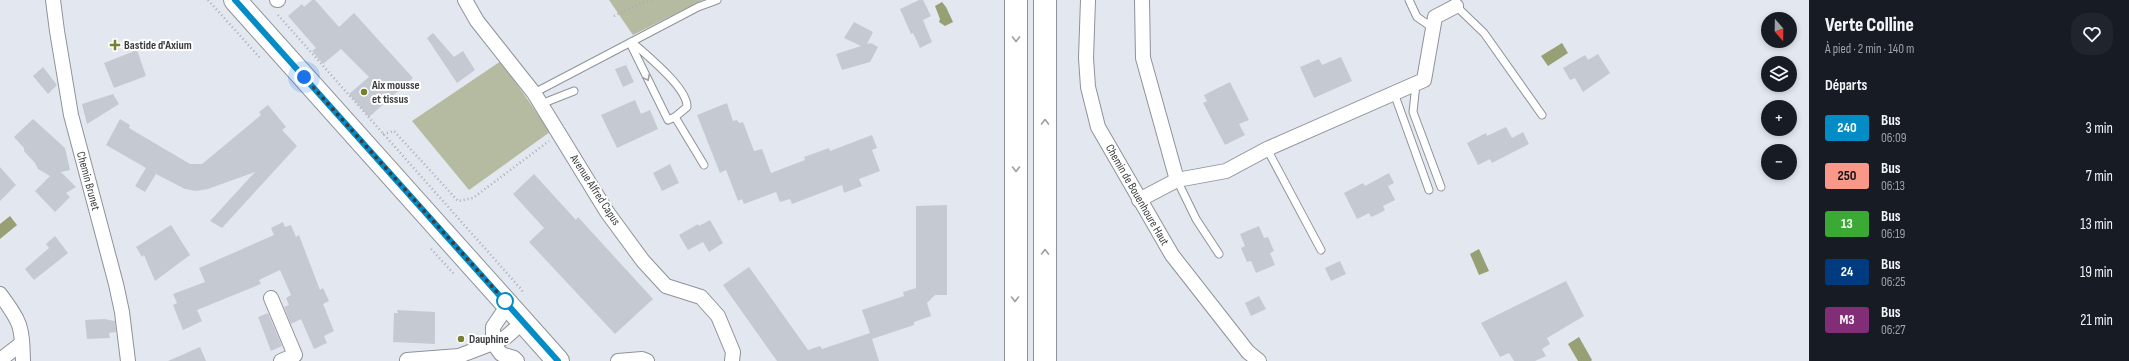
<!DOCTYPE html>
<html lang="fr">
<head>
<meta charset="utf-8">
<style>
  :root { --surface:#171b24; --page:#20242c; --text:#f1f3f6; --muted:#9ea1a6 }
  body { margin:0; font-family:"Sofia Sans Condensed",sans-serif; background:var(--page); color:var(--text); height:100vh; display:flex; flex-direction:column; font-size:15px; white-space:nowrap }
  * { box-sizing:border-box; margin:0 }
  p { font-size:13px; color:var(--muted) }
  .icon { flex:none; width:22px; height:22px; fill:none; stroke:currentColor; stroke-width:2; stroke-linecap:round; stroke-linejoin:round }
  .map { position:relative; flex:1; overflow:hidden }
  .details { display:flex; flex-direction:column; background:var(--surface); width:320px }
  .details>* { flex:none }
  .badge { padding:0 8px; border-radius:3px; font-size:14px; line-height:26px }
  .needle { width:26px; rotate:160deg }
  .buttons { position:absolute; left:1761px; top:12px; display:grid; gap:8px }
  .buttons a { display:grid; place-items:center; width:36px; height:36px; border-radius:50%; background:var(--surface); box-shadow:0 2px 6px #0003; font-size:20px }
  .you { position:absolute; width:20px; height:20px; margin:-10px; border:3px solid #fff; border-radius:50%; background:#1a73e8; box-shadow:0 0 0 6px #1a73e833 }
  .map>.badge { position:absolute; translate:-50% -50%; box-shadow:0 0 0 2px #fff }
  h2 { padding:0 16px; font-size:15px; line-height:36px }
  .round { display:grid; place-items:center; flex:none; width:42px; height:42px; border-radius:16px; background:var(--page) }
  .summary { display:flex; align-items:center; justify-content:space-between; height:68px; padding:0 16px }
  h1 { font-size:19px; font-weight:800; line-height:30px }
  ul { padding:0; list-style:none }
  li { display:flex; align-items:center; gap:12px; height:48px; padding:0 16px }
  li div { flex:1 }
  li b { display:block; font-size:15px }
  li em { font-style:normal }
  li .badge { min-width:44px; font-weight:700; text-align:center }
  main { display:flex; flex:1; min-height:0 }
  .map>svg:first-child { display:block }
  .green { fill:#b5bba0 }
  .water { fill:#979f75 }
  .building { fill:#c5cad2 }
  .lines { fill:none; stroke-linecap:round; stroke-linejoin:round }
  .service-casing { stroke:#8e939a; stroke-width:9 }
  .minor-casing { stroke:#8e939a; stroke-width:16 }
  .primary-casing { stroke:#8e939a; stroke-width:24 }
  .trunk-casing { stroke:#8e939a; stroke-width:24 }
  .path { stroke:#a9adb3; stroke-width:2.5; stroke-dasharray:1 3; stroke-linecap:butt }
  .service { stroke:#fff; stroke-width:7 }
  .minor { stroke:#fff; stroke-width:14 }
  .primary { stroke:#fff; stroke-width:22 }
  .trunk { stroke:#fff; stroke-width:22 }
  .oneway { stroke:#9c9e9f }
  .line-casing { stroke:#fff; stroke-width:9 }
  .line { stroke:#038cc5; stroke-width:6 }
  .walk { stroke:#3a3c3f; stroke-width:4; stroke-dasharray:0 7.2 }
  .poi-dot { fill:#76812e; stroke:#fff; stroke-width:1.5 }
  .stop-dot { fill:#fff; stroke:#038cc5; stroke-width:2 }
  .labels { text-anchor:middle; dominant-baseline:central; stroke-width:4; stroke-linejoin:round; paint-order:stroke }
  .poi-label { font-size:12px; font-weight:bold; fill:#3a3c3f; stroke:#fff; text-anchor:start }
  .street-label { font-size:12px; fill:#3a3c3f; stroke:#fff }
</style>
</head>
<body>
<main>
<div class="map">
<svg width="1809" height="361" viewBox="0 0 1809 361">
  <rect width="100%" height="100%" fill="#e3e8f0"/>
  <g class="green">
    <path d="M609,0H703L633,35Z"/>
    <path d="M501,61L550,132L469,190L412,121Z"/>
  </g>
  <g class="water">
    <path d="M942,2L946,7L953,22L945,26L939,22L940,19L935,6Z"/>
    <path d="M1562,43L1568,53L1548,66L1541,56Z"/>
    <path d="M10,216L17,225L0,239V224Z"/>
    <path d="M1479,249L1489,271L1479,275L1470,254Z"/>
    <path d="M1579,337L1592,360L1591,361H1578L1568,344Z"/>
  </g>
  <g class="building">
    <path d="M312,0H315L339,27L354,13L413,78L369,117L349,94L369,77L341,49L323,64L312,51L316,48L288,16L302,4L304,7Z"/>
    <path d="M919,0H923L931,16L923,20L932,42L920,48L913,33L911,34L900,9Z"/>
    <path d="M854,22L873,32L867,44L871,43L878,47L870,62L842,70L836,54L861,46L844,38Z"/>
    <path d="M433,33L454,57L463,51L475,70L457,83L427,38Z"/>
    <path d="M137,50L146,76L114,88L104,63Z"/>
    <path d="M1598,54L1610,73L1583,92L1575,78L1570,80L1563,68L1585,55L1588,60Z"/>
    <path d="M1341,57L1352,81L1314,98L1300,67L1319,59L1322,65Z"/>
    <path d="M626,65L634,82L623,87L615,69Z"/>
    <path d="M43,67L57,85L48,94L33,76Z"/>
    <path d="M1230,82L1249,120L1239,124L1245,135L1225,145L1203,103L1207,101L1204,95Z"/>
    <path d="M113,94L119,104L87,124L82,104Z"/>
    <path d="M635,100L641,114L650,110L658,129L617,148L601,115Z"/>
    <path d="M727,103L733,121L737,120L739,123L743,122L754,151L762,149L771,173L805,160L804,157L829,148L830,151L872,135L877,148L872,150L880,171L859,179L862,186L844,193L842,185L792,204L790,199L780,202L776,192L744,204L742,199L738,201L726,170L720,173L697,115Z"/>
    <path d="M268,105L286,127L282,130L297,146L222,228L210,221L255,172L208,189L196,191L185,189L156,174L145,192L135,186L146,168L106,145L120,119L130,125L129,128L190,164H202L261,115L259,112Z"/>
    <path d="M33,119L65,148L70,170L61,172L76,187L66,193L70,197L55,212L35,191L50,176L38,169L35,163L24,151V148L14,137Z"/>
    <path d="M1506,127L1512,138L1523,132L1529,144L1492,163L1490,159L1478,165L1467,143L1486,133L1487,136Z"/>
    <path d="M670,164L679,183L662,191L653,173Z"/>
    <path d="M0,167L16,185L0,201Z"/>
    <path d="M1389,173L1394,183L1388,186L1395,200L1383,206L1385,210L1378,214L1371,217L1369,213L1357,219L1344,193L1363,183L1365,186Z"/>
    <path d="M534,174L576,220L578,217L653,299L615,334L529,242L544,228L513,194Z"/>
    <path d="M947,205V295H935L927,303L931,316L914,322V325L872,339L879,361H777L723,285L749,267L808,350L820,346L822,349L870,333L862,310L904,296L903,292L916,288V206Z"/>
    <path d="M710,220L723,243L709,252L703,242L688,250L679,235L698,224L699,226Z"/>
    <path d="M283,222L285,227L291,225L296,237L299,235L320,290L323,288L329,301L323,304L334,331L324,336L327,343L314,349L301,319L291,324L284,307L289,305L286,298L291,295L280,270L259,280L261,284L197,310L202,321L183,330L173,305L177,303L173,294L205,282L199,268L274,235L271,228Z"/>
    <path d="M171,225L190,255L155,281L144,255L142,257L136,247Z"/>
    <path d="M1259,226L1264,238L1268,237L1274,251L1270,253L1275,265L1256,273L1251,261L1247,262L1241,248L1245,246L1240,234Z"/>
    <path d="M55,236L68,253L34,280L25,269L49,248L46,244Z"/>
    <path d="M1340,261L1346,274L1331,281L1325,268Z"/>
    <path d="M1566,281L1584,316L1547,338L1550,344L1542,349L1546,356L1535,361H1514L1509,353L1500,357L1481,323Z"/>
    <path d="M1259,296L1266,309L1251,316L1245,303Z"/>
    <path d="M397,310L435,312V344L393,342L394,313H398Z"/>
    <path d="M268,313L282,346L271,351L258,317Z"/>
    <path d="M104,319L115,321L116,332L109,333L110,338L87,339L85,320Z"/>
    <path d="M200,347L206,361H168Z"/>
  </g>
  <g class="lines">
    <g class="service-casing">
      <g id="service">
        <path d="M1409,0L1417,17L1433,28"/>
        <path d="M1456,6L1484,33L1542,115"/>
        <path d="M630,43L668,120L675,117L687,107C688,88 646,55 632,42"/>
        <path d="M1416,84L1413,112L1441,187"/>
        <path d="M534,93L698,7L717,0"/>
        <path d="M1394,93L1429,190"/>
        <path d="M541,104L574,91"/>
        <path d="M675,117L704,165"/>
        <path d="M1267,149L1321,250"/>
        <path d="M1177,180L1196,219L1219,254"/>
      </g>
    </g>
    <g class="minor-casing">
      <g id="minor">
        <path d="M53,0L57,31L71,115L116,284L122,312L128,361"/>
        <path d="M277,0H278"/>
        <path d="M465,0L477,21L534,93L607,212L643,261L666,286L701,297L718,316L733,352L732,361"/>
        <path d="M1088,0L1086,58L1088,87L1098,127L1172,255L1248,352L1259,361"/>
        <path d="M1177,180L1226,171L1267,149L1424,80L1435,17L1456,6"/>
        <path d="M1139,200L1177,180L1143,58L1142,0"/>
        <path d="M0,294C21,323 22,325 23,361"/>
        <path d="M271,298L295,355L281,361"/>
        <path d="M508,305L493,327V343L506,337L523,322"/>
        <path d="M0,360L22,343"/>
        <path d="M407,360L459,356L493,343L501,354L514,358L517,361"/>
        <path d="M618,361L642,359L647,361"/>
      </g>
    </g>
    <g class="primary-casing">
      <path id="primary" d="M235,0L558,361"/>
    </g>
    <g class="trunk-casing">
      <g id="trunk">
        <path d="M1016,361V0"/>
        <path d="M1045,361V0"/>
      </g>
    </g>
    <g class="path">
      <path d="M208,0L261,59"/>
      <path d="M278,15L521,289L524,294"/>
      <path d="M614,16L634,6L652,0"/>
      <path d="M383,134L394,131L458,201L473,198L549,141"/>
      <path d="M431,249L455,275"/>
    </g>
    <use href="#service" class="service"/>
    <use href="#minor" class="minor"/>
    <use href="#primary" class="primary"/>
    <use href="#trunk" class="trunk"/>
  </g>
  <defs><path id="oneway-chevron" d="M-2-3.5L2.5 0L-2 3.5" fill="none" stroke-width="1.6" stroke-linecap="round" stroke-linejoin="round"/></defs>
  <g class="oneway">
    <use href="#oneway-chevron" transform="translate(1016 39) rotate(90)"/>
    <use href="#oneway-chevron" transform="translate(647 78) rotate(63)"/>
    <use href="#oneway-chevron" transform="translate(1045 122) rotate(-90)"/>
    <use href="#oneway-chevron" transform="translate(1016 169) rotate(90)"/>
    <use href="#oneway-chevron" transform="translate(1045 252) rotate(-90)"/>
    <use href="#oneway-chevron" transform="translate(1015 299) rotate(90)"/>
  </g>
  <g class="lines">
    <g class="line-casing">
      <path id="line" d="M235,0L558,361"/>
    </g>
    <use href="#line" class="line"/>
    <path class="walk" d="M304,77L505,301"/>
  </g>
  <g class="poi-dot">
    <path d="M113 39h4v4h4v4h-4v4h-4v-4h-4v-4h4z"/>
    <circle cx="364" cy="92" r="4"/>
    <circle cx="461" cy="339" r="4"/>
  </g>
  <circle class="stop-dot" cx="505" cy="301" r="8"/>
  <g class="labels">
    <g class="poi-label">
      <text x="124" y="45">Bastide d'Axium</text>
      <text x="372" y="85">Aix mousse<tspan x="372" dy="14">et tissus</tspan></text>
      <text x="469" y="339">Dauphine</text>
    </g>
    <g class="street-label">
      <text transform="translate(88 181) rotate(75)">Chemin Brunet</text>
      <text transform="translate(595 190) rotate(57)">Avenue Alfred Capus</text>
      <text transform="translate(1137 195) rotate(60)">Chemin de Bouenhoure Haut</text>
    </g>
  </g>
</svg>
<div class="buttons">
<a><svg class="needle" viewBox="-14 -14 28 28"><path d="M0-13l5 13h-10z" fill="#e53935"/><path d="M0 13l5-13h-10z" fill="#9ea1a6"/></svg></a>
<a><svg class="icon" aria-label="layers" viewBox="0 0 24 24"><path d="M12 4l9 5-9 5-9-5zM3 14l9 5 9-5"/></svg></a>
<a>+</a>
<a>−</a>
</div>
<div class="you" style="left:304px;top:77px"></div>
</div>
<section class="details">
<div class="summary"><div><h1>Verte Colline</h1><p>À pied · 2 min · 140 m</p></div><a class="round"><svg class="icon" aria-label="heart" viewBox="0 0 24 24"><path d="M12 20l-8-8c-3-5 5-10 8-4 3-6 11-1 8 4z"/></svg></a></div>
<h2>Départs</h2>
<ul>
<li><span class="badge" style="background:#038cc5;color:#fff">240</span><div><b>Bus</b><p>06:09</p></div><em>3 min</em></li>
<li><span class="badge" style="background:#f99789;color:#111">250</span><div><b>Bus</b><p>06:13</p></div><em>7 min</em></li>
<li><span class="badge" style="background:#3aaa35;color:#fff">13</span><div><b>Bus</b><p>06:19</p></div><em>13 min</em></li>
<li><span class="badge" style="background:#003b80;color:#fff">24</span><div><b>Bus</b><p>06:25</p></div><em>19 min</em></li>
<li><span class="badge" style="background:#812e77;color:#fff">M3</span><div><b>Bus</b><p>06:27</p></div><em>21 min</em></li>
</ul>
</section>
</main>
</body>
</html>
